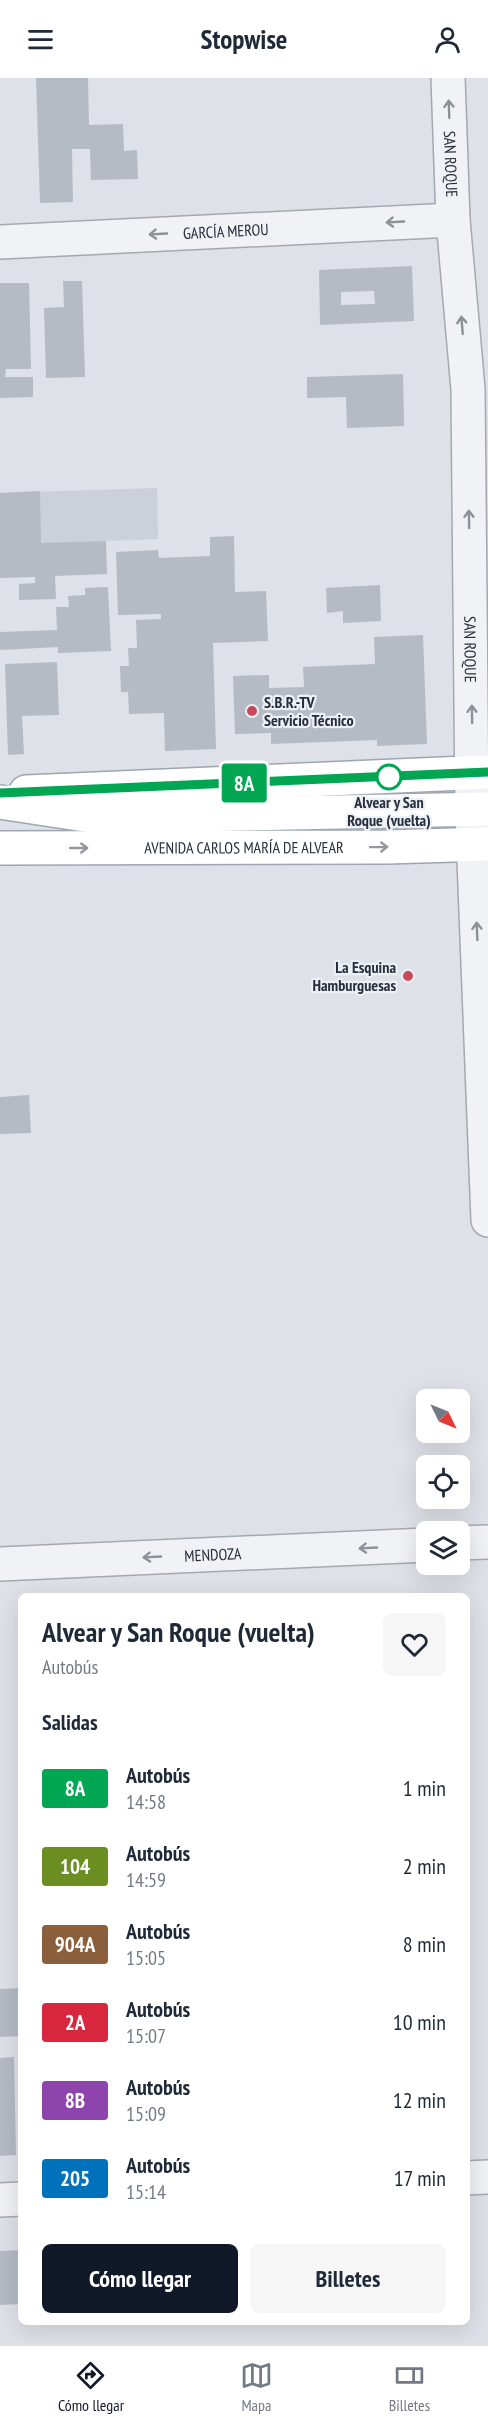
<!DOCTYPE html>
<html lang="es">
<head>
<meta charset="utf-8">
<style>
  :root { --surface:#fff; --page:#f6f6f7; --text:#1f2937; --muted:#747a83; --line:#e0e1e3; --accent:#111827 }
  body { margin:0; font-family:"PT Sans Narrow",sans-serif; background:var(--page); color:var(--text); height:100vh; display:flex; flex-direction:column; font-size:22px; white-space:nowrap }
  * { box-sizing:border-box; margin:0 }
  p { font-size:20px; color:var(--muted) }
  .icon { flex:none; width:33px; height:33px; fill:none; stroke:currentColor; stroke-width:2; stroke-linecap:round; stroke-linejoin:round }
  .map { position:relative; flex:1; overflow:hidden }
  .details { position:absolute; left:18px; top:1515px; width:452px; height:732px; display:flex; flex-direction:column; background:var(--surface); border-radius:9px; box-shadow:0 6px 24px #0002 }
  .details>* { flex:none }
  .badge { padding:0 12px; border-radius:4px; font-size:21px; line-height:39px }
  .needle { width:39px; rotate:133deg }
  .fabs { position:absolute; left:416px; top:1311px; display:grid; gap:12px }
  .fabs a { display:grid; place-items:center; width:54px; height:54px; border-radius:9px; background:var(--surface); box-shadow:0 6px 24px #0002; font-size:30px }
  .map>.badge { position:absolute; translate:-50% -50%; box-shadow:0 0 0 3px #fff }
  h2 { padding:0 24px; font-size:22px; line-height:54px }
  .round { display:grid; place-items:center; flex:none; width:63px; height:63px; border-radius:9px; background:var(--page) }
  .headline { display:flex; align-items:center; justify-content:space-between; height:102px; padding:0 24px }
  h1 { font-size:28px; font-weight:700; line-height:45px }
  .cta { display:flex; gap:12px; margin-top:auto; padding:12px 24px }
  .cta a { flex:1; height:69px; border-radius:9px; background:var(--accent); color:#fff; font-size:24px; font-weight:700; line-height:69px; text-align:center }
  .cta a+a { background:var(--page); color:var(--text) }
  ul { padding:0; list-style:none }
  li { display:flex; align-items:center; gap:18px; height:78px; padding:0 24px }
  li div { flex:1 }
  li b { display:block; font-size:22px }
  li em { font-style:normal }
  li .badge { min-width:66px; font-weight:700; text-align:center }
  header { display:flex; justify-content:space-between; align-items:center; height:78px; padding:0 24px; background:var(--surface); font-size:27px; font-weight:700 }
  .menu { display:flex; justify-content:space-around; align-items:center; height:84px; border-top:2px solid var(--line); background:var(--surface); font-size:16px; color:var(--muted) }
  .menu a { display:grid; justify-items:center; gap:3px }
  .menu .current { color:var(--accent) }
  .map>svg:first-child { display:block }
  .built { fill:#ccd0d8 }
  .building { fill:#b5bbc3; fill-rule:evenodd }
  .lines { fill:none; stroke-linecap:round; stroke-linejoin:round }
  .minor-casing { stroke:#a4a8b0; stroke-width:36 }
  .major-casing { stroke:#9ea6b1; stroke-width:36 }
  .minor { stroke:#f0f2f5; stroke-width:33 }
  .major { stroke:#fff; stroke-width:33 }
  .oneway { stroke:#8c9098 }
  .oneway2 { stroke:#94979e }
  .line-casing { stroke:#fff; stroke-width:14 }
  .line { stroke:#00a651; stroke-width:9 }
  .poi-dot { fill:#c6495c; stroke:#edf0f4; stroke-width:2 }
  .stop-dot { fill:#fff; stroke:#00a651; stroke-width:3 }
  .labels { text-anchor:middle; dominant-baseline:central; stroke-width:4.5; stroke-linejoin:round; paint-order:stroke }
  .street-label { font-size:16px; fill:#282f3c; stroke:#edf0f4 }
  .poi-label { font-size:16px; font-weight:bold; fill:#282f3c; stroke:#edf0f4; text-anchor:start }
  .stop-label { font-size:16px; font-weight:bold; fill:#282f3c; stroke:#edf0f4 }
</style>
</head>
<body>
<header><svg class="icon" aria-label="menu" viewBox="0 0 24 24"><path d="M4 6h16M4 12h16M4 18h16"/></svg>Stopwise<svg class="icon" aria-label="person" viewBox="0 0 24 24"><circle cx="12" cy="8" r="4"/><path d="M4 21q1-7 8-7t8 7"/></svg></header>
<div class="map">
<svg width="488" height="2266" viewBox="0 0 488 2266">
  <rect width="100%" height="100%" fill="#dee1e7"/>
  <path class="built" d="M157,410L158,461L0,467V415Z"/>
  <g class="building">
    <path d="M36,0H88L89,47L123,46L124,73L137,72L138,101L91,102L90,71H72L73,124L40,125Z"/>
    <path d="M412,188L414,243L320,247L319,192ZM374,213L375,226L341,227V214Z"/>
    <path d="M63,203H82L85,299L46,300L44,230L64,229Z"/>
    <path d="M0,205H29L31,291H6L5,299H33V319L0,320Z"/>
    <path d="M403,296L404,348L347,350L346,319L307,320V299Z"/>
    <path d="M40,413L41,465L106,463L107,496L55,498L56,521L19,522V506L35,505V499L0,500V415Z"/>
    <path d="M234,458L235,514L266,513L268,563L213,565L216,671L165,673L164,635L129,636L128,614H121L120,588H129L128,570H137L136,542L161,541V536L118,537L116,474L158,472L159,480L210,478V459Z"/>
    <path d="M380,507L381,543L343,545V533L327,535L326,510Z"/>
    <path d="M108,509L111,573L58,575V569L0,572V554L57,552L56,529H69L68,518L85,517V510Z"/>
    <path d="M423,557L427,666L377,668V662L271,666V655L235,656L233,598L269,597V610L304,609L303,589L375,586L374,559Z"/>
    <path d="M57,584L59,637L22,638L24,676L8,677L5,586Z"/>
    <path d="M29,1017L31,1055L0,1056V1019Z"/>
    <path d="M21,1910V1958L0,1959V1911Z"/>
    <path d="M14,1979L16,2077L0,2078V1980Z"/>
    <path d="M21,2172V2226L0,2227V2173Z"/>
  </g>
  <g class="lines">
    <g class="minor-casing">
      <g id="minor">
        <path id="s1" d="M448,0L453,142L468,311L472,731L488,1142"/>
        <path id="s2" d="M0,164L453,142"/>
        <path d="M459,1465L488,1464"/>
        <path id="s3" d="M0,1486L426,1467"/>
        <path d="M466,2100L488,2099"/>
        <path d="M0,2122L21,2121"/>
      </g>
    </g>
    <g class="major-casing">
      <g id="major">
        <path d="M26,714L488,694"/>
        <path d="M0,724L98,739L488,731"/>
        <path id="s4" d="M0,770L387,769L488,766"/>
      </g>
    </g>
    <use href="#minor" class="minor"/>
    <use href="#major" class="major"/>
  </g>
  <defs><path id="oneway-shaft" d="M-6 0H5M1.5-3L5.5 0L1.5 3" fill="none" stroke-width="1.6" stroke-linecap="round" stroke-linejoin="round" transform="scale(1.5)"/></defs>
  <g class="oneway">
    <use href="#oneway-shaft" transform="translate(449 31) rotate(-92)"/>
    <use href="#oneway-shaft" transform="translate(395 144) rotate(177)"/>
    <use href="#oneway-shaft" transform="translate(158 156) rotate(177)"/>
    <use href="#oneway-shaft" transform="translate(462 247) rotate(-95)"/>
    <use href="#oneway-shaft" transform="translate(469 441) rotate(-91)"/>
    <use href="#oneway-shaft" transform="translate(472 636) rotate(-91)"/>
    <use href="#oneway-shaft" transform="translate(477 853) rotate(-92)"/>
    <use href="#oneway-shaft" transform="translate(368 1470) rotate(177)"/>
    <use href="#oneway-shaft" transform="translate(152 1479) rotate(177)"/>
  </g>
  <g class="oneway2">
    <use href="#oneway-shaft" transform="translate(379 769) rotate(-1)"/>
    <use href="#oneway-shaft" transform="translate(79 770)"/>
  </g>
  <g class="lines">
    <g class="line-casing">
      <path id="line" d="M0,715L488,694"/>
    </g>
    <use href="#line" class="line"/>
  </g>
  <g class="poi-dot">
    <circle cx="252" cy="633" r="6"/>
    <circle cx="408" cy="898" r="6"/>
  </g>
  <circle class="stop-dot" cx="389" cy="699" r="12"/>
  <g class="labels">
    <g class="street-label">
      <text stroke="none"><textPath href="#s1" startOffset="86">SAN ROQUE</textPath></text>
      <text stroke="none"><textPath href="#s2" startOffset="226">GARCÍA MEROU</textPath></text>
      <text stroke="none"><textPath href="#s1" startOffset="572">SAN ROQUE</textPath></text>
      <text stroke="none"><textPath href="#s4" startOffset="244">AVENIDA CARLOS MARÍA DE ALVEAR</textPath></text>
      <text stroke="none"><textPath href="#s3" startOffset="213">MENDOZA</textPath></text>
    </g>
    <g class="poi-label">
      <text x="264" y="624">S.B.R.-TV<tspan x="264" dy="18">Servicio Técnico</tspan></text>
      <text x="396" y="889" text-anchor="end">La Esquina<tspan x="396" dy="18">Hamburguesas</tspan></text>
    </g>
    <g class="stop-label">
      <text x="389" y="724">Alvear y San<tspan x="389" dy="18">Roque (vuelta)</tspan></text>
    </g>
  </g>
</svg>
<div class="fabs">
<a><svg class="needle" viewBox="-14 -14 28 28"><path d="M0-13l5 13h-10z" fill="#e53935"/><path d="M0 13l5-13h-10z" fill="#747a83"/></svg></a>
<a><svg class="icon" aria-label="locate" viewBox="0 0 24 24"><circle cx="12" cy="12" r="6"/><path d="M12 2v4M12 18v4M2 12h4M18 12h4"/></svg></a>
<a><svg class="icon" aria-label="layers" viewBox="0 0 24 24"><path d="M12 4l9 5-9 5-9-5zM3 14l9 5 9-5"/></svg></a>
</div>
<b class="badge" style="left:244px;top:705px;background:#00a651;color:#fff">8A</b>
<section class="details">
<div class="headline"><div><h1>Alvear y San Roque (vuelta)</h1><p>Autobús</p></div><a class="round"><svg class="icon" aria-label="heart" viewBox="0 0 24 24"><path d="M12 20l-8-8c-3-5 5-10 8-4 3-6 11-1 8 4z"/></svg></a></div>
<h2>Salidas</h2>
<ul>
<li><span class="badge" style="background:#00a651;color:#fff">8A</span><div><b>Autobús</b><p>14:58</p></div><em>1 min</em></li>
<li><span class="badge" style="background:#6b8e23;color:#fff">104</span><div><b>Autobús</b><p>14:59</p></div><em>2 min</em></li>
<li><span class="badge" style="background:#8b5e3c;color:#fff">904A</span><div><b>Autobús</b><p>15:05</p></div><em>8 min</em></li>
<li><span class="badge" style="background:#d7263d;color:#fff">2A</span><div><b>Autobús</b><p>15:07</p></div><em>10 min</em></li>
<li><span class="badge" style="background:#8e44ad;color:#fff">8B</span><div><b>Autobús</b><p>15:09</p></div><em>12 min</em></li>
<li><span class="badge" style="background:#0072bc;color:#fff">205</span><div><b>Autobús</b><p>15:14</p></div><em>17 min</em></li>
</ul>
<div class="cta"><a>Cómo llegar</a><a>Billetes</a></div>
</section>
</div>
<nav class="menu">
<a class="current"><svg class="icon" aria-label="directions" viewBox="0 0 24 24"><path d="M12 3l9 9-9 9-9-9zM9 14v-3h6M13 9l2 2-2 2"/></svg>Cómo llegar</a>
<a><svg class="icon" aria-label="map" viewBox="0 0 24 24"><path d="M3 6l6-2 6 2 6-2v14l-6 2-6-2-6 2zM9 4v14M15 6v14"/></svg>Mapa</a>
<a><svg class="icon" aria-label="tickets" viewBox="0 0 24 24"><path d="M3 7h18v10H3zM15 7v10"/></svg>Billetes</a>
</nav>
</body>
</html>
